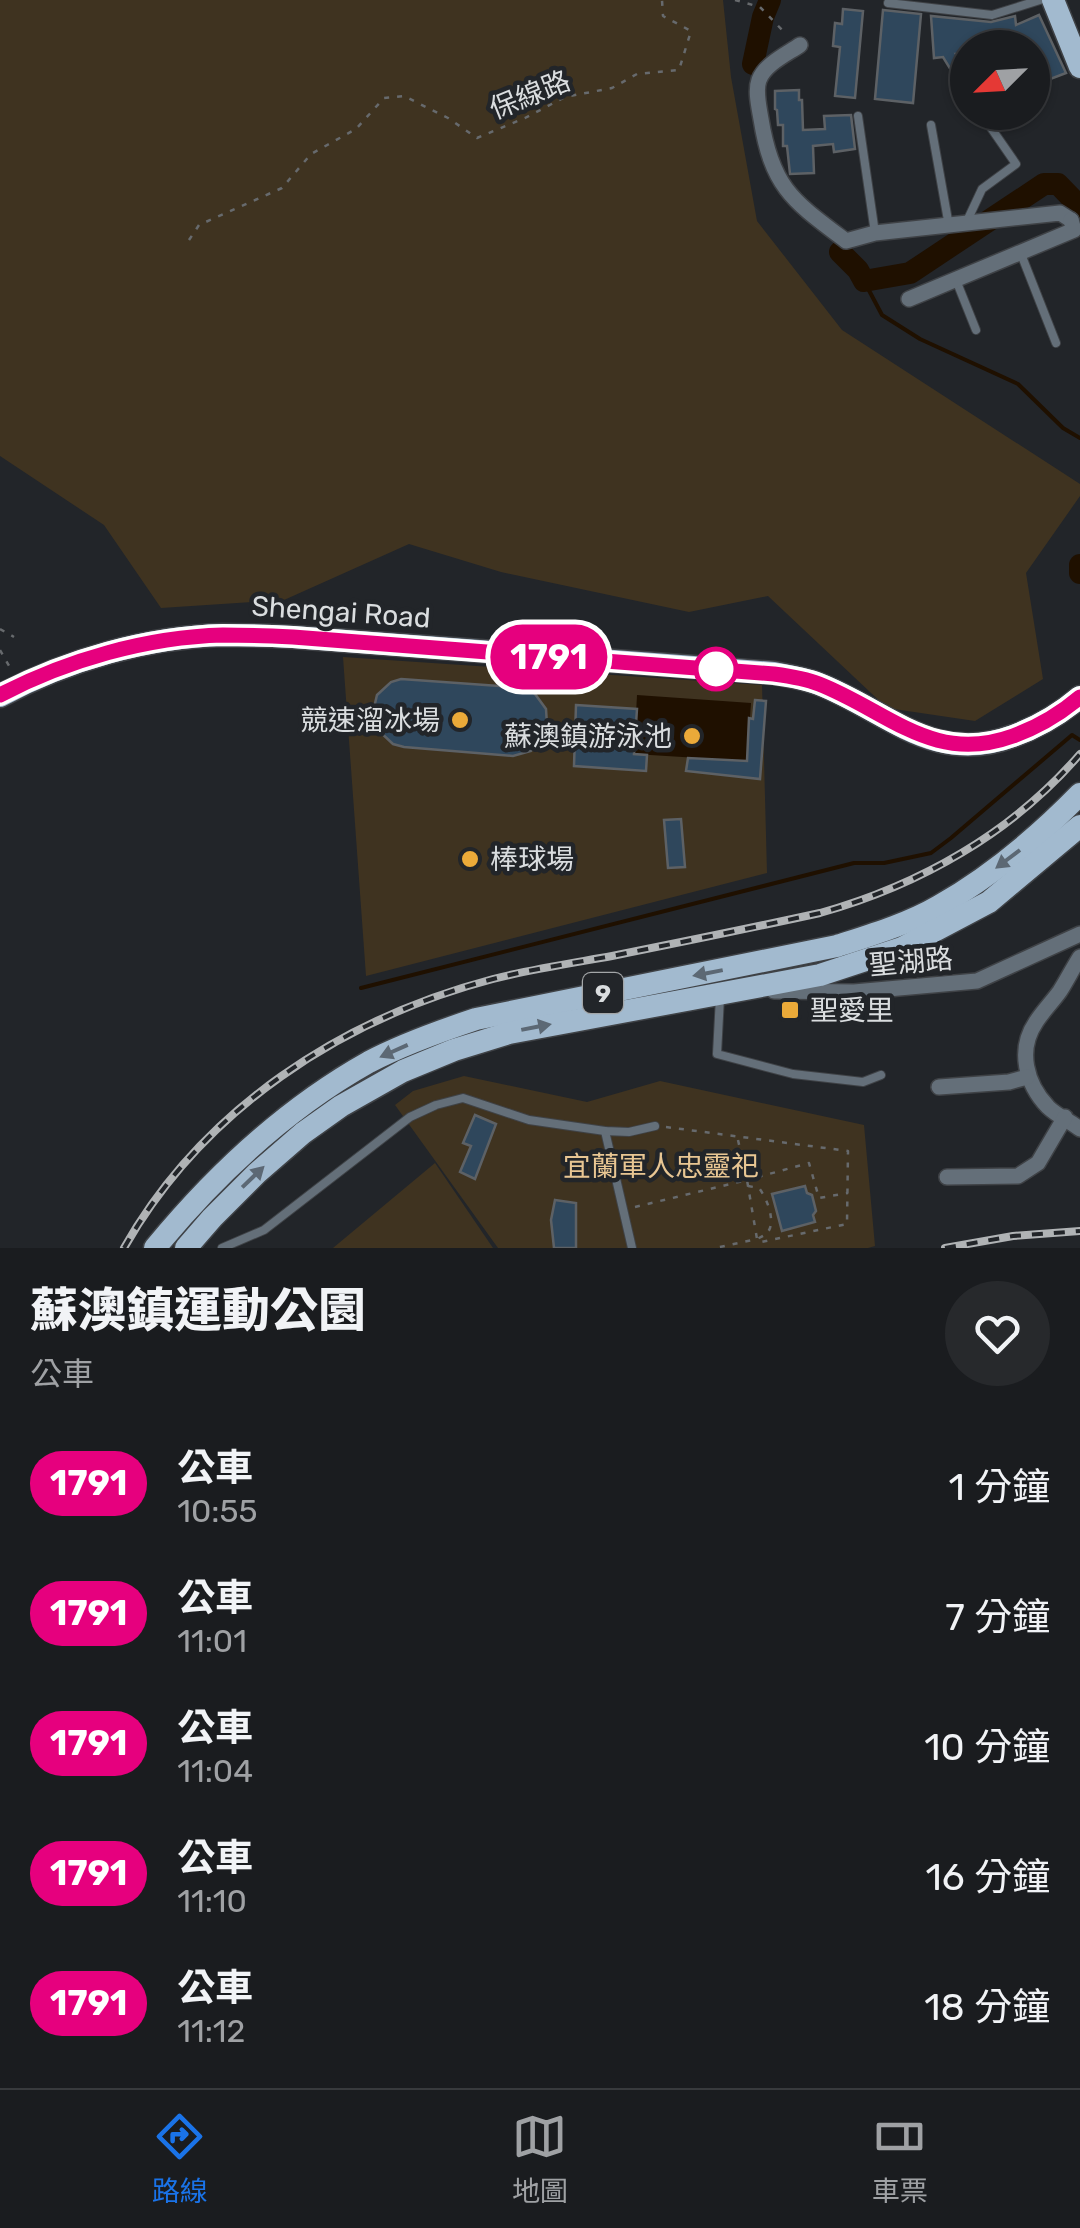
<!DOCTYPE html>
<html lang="zh-TW">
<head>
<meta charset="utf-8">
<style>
  :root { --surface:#1a1c1f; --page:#27292c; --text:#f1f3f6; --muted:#9fa1a4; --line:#383a3d; --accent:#1a73e8 }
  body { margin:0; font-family:Rubik,"Noto Sans TC",sans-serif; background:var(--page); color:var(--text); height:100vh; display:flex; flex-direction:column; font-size:38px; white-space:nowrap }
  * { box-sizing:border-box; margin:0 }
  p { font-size:32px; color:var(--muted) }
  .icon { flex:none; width:55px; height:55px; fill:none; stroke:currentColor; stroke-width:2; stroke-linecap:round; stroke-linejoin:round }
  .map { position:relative; height:1248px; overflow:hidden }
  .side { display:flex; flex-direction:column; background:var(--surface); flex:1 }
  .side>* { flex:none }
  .badge { padding:0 20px; border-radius:32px; font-size:35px; line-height:65px }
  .needle { width:65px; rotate:246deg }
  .controls { position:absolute; left:950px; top:30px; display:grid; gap:20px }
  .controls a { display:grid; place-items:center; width:100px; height:100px; border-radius:50%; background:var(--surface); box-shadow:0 2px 8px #0004,0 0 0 2px var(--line); font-size:50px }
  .map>.badge { position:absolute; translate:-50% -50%; box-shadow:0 0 0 5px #fff }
  .round { display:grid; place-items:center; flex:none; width:105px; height:105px; border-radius:52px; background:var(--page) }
  .headline { display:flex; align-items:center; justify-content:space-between; height:170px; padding:0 30px }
  h1 { font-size:48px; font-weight:800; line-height:75px }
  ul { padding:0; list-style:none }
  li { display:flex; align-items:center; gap:30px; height:130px; padding:0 30px }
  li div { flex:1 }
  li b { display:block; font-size:38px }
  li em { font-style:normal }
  li .badge { min-width:110px; font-weight:700; text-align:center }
  .tabs { display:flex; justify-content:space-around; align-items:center; height:140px; border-top:2px solid var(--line); background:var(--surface); font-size:28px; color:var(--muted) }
  .tabs a { display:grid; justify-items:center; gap:5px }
  .tabs .on { color:var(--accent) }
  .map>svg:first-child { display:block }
  .green { fill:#3f3320 }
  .water { fill:#1f1000 }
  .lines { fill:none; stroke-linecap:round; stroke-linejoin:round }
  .stream { stroke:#1f1000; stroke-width:4 }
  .river { stroke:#1f1000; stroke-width:22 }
  .building { fill:#2f475c; stroke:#5d6165; stroke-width:2.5 }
  .service-casing { stroke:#3f4246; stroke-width:10 }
  .minor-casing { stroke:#3f4246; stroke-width:18 }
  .primary-casing { stroke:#3f4246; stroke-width:25 }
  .path { stroke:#676a6d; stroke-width:2.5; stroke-dasharray:5 8; stroke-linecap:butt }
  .service { stroke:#646f79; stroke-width:8 }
  .minor { stroke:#646f79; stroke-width:15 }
  .primary { stroke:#a2bacf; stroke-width:22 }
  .rail-casing { stroke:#b0b3b5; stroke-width:8 }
  .rail { stroke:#222529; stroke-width:4; stroke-dasharray:11; stroke-linecap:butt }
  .oneway { fill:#5c6874 }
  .line-casing { stroke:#fff; stroke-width:22 }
  .line { stroke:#e6007e; stroke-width:15 }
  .stop-dot { fill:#fff; stroke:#e6007e; stroke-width:5 }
  .poi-dot { fill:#ebaa39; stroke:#222529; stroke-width:4 }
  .labels { text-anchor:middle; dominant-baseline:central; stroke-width:9; stroke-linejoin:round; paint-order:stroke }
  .shield { fill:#222529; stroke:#a3a6a8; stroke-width:2.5 }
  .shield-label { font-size:25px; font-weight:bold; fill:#dadddf }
  .street-label { font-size:28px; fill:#dadddf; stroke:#222529 }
  .poi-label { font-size:28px; fill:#dadddf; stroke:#222529; text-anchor:end }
  .park-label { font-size:28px; fill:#e8c693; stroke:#222529 }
</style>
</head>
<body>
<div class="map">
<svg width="1080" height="1248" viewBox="0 0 1080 1248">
  <rect width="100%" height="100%" fill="#222529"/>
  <g class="green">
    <path d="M0,0H723L731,77L757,221L842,330L1080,484V496L1026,573L1043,679L975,721L887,708L768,596L689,612L501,572L409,544L284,600L161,608L104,525L0,456Z"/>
    <path d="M343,657L762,685L767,873L366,976Z"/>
    <path d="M464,1076L587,1102L660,1081L864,1125L875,1246L868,1248H498L395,1105L413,1091Z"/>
    <path d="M435,1163L493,1248H333Z"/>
  </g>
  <path class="water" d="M637,695L751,703L747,761L634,754Z"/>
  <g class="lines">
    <g class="stream">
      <path d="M864,281L882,315L920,339L1018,384L1063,428L1080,438"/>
      <path d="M361,988L854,863H884L931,853L951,838L1072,735L1080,740"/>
    </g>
    <g class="river">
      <path d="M753,64L763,17L770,0"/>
      <path d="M840,252L858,270L864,281L910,273L1044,184H1058L1080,207"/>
      <path d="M1080,565V573"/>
    </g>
  </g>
  <g class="building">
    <path d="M843,9L863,11L855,98L835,96L840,47L833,46L835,23L842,24Z"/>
    <path d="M883,10L921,14L913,103L875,99Z"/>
    <path d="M1039,15L1066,73L1032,86V66L1036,64L1032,48H968V54H956L968,72V78L959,83L943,57L934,58L931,16L991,22L1015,16L1016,25Z"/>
    <path d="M799,90V100H802L803,130L825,129L824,116L851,115L855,149L834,152L833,144L813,146L814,173L790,174L787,146H783V125H778L777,110L775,109V91Z"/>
    <path d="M401,679L527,688L535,694L546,709L547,725L545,736L531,751L513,756L404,747L393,744L379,731L373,722V712L377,695L391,682Z"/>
    <path d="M755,700L766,701L760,779L686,771L688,758L747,761L749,718L753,719Z"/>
    <path d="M576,705L637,709L634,754L647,755L646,771L574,766Z"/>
    <path d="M681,819L685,867L668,868L664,820Z"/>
    <path d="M475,1115L496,1124L475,1179L460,1172L471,1146L463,1143Z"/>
    <path d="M805,1186L807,1193L812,1195L816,1211L813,1215L815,1222L782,1231L772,1194Z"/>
    <path d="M555,1200L576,1203V1248H554L551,1220Z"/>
  </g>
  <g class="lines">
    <g class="service-casing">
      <g id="service">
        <path d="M888,3L992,15L1040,0"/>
        <path d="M964,89L968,94"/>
        <path d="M858,116L875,233"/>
        <path d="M931,125L949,226"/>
        <path d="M967,221L982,189L1016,164L980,112"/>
        <path d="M1021,254L1056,343"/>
        <path d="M956,280L976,330"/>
        <path d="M720,997L717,1054L793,1074L863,1082L881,1075"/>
        <path d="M605,1131L632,1248"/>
        <path d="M222,1248L264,1230L410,1117L436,1105L463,1098L529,1120L605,1131L629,1132L655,1126"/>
      </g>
    </g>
    <g class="minor-casing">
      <g id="minor">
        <path d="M800,45C787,54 765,64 759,80C755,91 759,107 761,119C772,188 793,201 846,241L875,233L1060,213L1071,220"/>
        <path d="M909,299L1074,230L1071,220"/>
        <path d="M1080,957C1073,968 1067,980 1060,991C1053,1001 1043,1011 1036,1022C1017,1050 1026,1084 1048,1107C1057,1116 1070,1121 1080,1129"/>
        <path d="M774,991L854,992L977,981L1080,934"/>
        <path d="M939,1087L1009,1082L1027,1077"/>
        <path d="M947,1177L1018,1176L1038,1163L1065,1117"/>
      </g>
    </g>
    <g class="primary-casing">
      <g id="primary">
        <path d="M1053,0L1080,67"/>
        <path d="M0,696C67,660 147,637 223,635C246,635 270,636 293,637L774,673C789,676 804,678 819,684C888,711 933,766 1013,736C1038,727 1060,714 1080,697"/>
        <path d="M155,1248C215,1175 287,1108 369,1062C403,1044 440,1031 476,1019L837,946C871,935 908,924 939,906C992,876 1038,837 1080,794"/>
        <path d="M186,1248L212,1218L257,1173L303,1133L341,1106L403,1071L454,1050L509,1033L820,975L902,948L989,902L1080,826"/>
      </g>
    </g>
    <g class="path">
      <path d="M735,0L760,7L787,35"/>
      <path d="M189,240L199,225L282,188L311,154L356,129L384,98L404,96L448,118L477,138L525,118L565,97L612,88L637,74L679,70L691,31L663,16L662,0"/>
      <path d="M0,629L14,637"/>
      <path d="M0,650L12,671"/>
      <path d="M666,1127L848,1151L847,1224L761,1242L757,1239C763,1236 768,1234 770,1228C774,1216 766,1197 759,1188L748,1186"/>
      <path d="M738,1140L747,1180L809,1163L819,1198L848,1193"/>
      <path d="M635,1207L747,1180L757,1239L715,1248"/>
    </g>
    <use href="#service" class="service"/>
    <use href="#minor" class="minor"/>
    <use href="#primary" class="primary"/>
    <g class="rail-casing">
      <g id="rail">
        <path d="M124,1248C203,1109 341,1019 493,979C532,969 573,963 612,956C682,942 751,928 820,913C920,885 1012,833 1080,754"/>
        <path d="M945,1248L1013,1236L1080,1231"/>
      </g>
    </g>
    <use href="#rail" class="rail"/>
  </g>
  <defs><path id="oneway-solid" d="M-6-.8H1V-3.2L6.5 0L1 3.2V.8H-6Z" transform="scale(2.5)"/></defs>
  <g class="oneway">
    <use href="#oneway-solid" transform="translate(1008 859) rotate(143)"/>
    <use href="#oneway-solid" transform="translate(708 973) rotate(169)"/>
    <use href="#oneway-solid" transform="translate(536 1027) rotate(-11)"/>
    <use href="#oneway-solid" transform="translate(394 1051) rotate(156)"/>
    <use href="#oneway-solid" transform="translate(253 1177) rotate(-44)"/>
  </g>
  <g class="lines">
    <g class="line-casing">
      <path id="line" d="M0,695C67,660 147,637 223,635C246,635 270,636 293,637L774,674C789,676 804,678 819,684C888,711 933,765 1013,736C1038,727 1060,714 1080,697"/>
    </g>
    <use href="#line" class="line"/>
  </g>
  <circle class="stop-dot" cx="716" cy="669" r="20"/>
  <g class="poi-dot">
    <circle cx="460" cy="720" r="10"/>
    <circle cx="692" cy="736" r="10"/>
    <circle cx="470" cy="859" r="10"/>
    <rect x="780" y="1000" width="20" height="20" rx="5"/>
  </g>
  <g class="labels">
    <rect class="shield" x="583" y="973" width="40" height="40" rx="8"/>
    <g class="shield-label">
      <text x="603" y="993">9</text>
    </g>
    <g class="street-label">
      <text transform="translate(530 95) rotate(-22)">保線路</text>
      <text transform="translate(341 612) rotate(4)">Shengai Road</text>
      <text transform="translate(911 962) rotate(-5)">聖湖路</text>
    </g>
    <g class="poi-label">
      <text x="440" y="720">競速溜冰場</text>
      <text x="672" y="736">蘇澳鎮游泳池</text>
      <text x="490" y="859" text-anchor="start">棒球場</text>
      <text x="810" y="1010" text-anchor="start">聖愛里</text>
    </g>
    <g class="park-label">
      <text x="661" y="1166">宜蘭軍人忠靈祀</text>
    </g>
  </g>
</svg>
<div class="controls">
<a><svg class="needle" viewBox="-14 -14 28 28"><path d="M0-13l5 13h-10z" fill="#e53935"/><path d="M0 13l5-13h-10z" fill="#9fa1a4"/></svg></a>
</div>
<b class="badge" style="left:549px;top:657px;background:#e6007e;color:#fff">1791</b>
</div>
<section class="side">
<div class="headline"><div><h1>蘇澳鎮運動公園</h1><p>公車</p></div><a class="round"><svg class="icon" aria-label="heart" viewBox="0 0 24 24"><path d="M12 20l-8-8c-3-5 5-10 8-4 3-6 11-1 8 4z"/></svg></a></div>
<ul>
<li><span class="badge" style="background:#e6007e;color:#fff">1791</span><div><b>公車</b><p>10:55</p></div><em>1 分鐘</em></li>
<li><span class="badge" style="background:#e6007e;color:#fff">1791</span><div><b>公車</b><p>11:01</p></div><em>7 分鐘</em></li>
<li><span class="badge" style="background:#e6007e;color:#fff">1791</span><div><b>公車</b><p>11:04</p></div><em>10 分鐘</em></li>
<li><span class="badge" style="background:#e6007e;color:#fff">1791</span><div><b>公車</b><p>11:10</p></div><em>16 分鐘</em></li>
<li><span class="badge" style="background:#e6007e;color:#fff">1791</span><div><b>公車</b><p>11:12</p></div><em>18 分鐘</em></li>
</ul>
</section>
<nav class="tabs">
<a class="on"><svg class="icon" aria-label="directions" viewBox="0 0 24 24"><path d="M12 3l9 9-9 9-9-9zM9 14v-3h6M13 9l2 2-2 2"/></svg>路線</a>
<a><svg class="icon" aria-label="map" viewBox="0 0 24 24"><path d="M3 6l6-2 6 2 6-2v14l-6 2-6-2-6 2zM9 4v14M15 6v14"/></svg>地圖</a>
<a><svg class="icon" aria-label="tickets" viewBox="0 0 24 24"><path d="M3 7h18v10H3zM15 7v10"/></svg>車票</a>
</nav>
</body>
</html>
